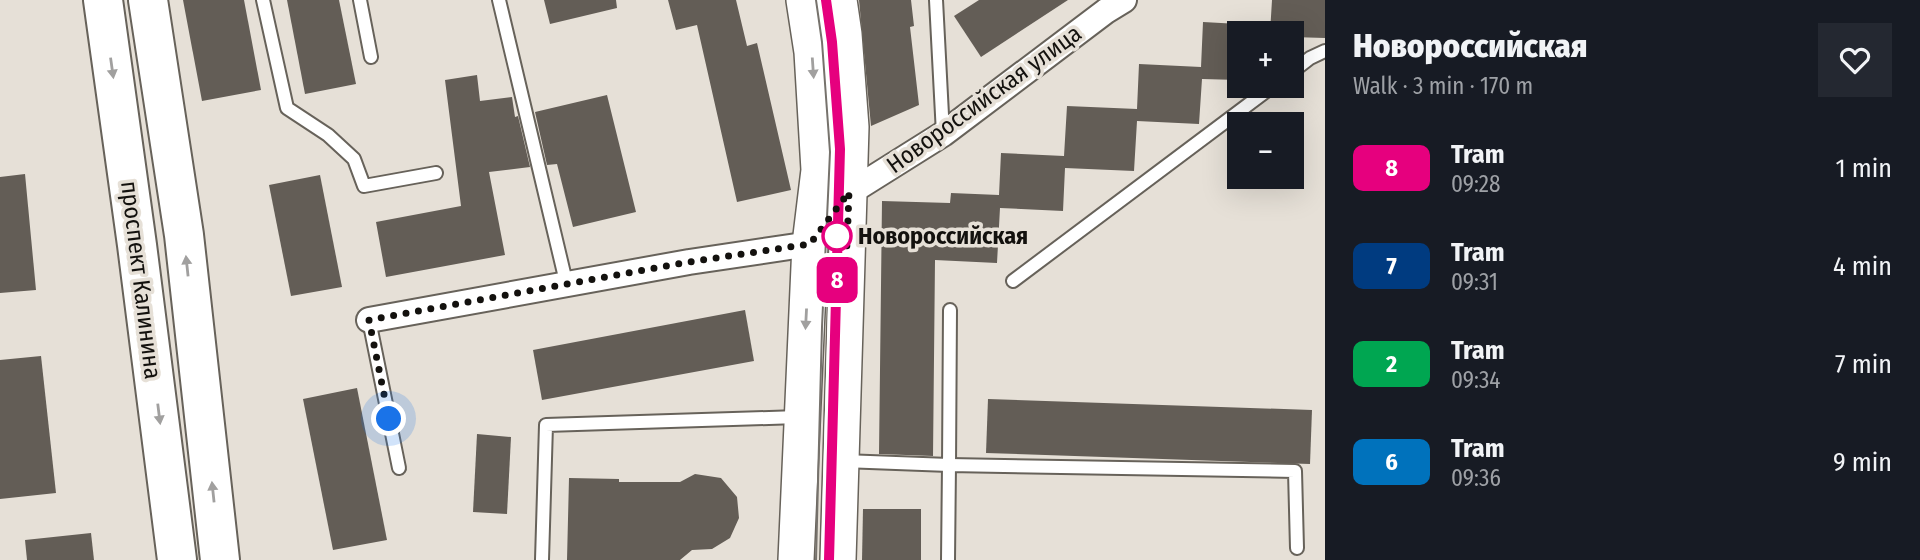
<!DOCTYPE html>
<html lang="en">
<head>
<meta charset="utf-8">
<style>
  :root { --surface:#171b24; --page:#242831; --text:#f1f3f6; --muted:#9ea1a6 }
  body { margin:0; font-family:"Fira Sans Condensed",sans-serif; background:var(--page); color:var(--text); height:100vh; display:flex; flex-direction:column; font-size:26px; white-space:nowrap }
  * { box-sizing:border-box; margin:0 }
  p { font-size:23px; color:var(--muted) }
  .icon { flex:none; width:38px; height:38px; fill:none; stroke:currentColor; stroke-width:2; stroke-linecap:round; stroke-linejoin:round }
  .map { position:relative; flex:1; overflow:hidden }
  .panel { display:flex; flex-direction:column; background:var(--surface); width:595px }
  .panel>* { flex:none }
  .badge { padding:0 14px; border-radius:10px; font-size:24px; line-height:46px }
  .tools { position:absolute; left:1227px; top:21px; display:grid; gap:14px }
  .tools a { display:grid; place-items:center; width:77px; height:77px; border-radius:0px; background:var(--surface); box-shadow:0 7px 28px #0002; font-size:35px }
  .you { position:absolute; width:35px; height:35px; margin:-18px; border:5px solid #fff; border-radius:50%; background:#1a73e8; box-shadow:0 0 0 10px #1a73e833 }
  .map>.badge { position:absolute; translate:-50% -50%; box-shadow:0 0 0 4px #fff }
  .round { display:grid; place-items:center; flex:none; width:74px; height:74px; border-radius:0px; background:var(--page) }
  .head { display:flex; align-items:center; justify-content:space-between; height:119px; padding:0 28px }
  h1 { font-size:33px; font-weight:800; line-height:52px }
  ul { padding:0; list-style:none }
  li { display:flex; align-items:center; gap:21px; height:98px; padding:0 28px }
  li div { flex:1 }
  li b { display:block; font-size:26px }
  li em { font-style:normal }
  li .badge { min-width:77px; font-weight:700; text-align:center }
  main { display:flex; flex:1; min-height:0 }
  .map>svg:first-child { display:block }
  .building { fill:#635d56 }
  .lines { fill:none; stroke-linecap:round; stroke-linejoin:round }
  .lane-casing { stroke:#67625a; stroke-width:16 }
  .street-casing { stroke:#67625a; stroke-width:28 }
  .secondary-casing { stroke:#67625a; stroke-width:38 }
  .primary-casing { stroke:#67625a; stroke-width:42 }
  .lane { stroke:#fff; stroke-width:12 }
  .street { stroke:#fff; stroke-width:24 }
  .secondary { stroke:#fff; stroke-width:35 }
  .primary { stroke:#fff; stroke-width:38 }
  .tram { stroke:#76726c; stroke-width:2 }
  .oneway { fill:#a1a09f }
  .line-casing { stroke:#fff; stroke-width:16 }
  .line { stroke:#e6007e; stroke-width:10 }
  .walk { stroke:#13110e; stroke-width:7; stroke-dasharray:0 12.6 }
  .stop-dot { fill:#fff; stroke:#e6007e; stroke-width:3.5 }
  .labels { text-anchor:middle; dominant-baseline:central; stroke-width:7; stroke-linejoin:round; paint-order:stroke }
  .street-label { font-size:24px; fill:#13110e; stroke:#e6e0d7 }
  .stop-label { font-size:24px; font-weight:bold; fill:#13110e; stroke:#e6e0d7; text-anchor:start }
</style>
</head>
<body>
<main>
<div class="map">
<svg width="1325" height="560" viewBox="0 0 1325 560">
  <rect width="100%" height="100%" fill="#e6e0d7"/>
  <g class="building">
    <path d="M183,0H244L261,90L202,101Z"/>
    <path d="M287,0H339L356,84L305,94Z"/>
    <path d="M544,0H616L617,8L550,24Z"/>
    <path d="M668,0H736L747,46L757,43L791,190L737,202L697,25L676,30Z"/>
    <path d="M859,0H911L914,26L910,27L919,105L871,126Z"/>
    <path d="M979,0H1068L981,57L954,16Z"/>
    <path d="M1272,0H1325V38L1292,37V33H1270Z"/>
    <path d="M1203,22L1239,24V80L1202,79L1199,124L1137,121L1134,171L1065,168L1063,211L1000,208L997,263L935,260L933,456L879,454L882,201L950,203L951,193L999,195L1001,153L1064,156L1067,106L1137,109L1139,64L1201,67Z"/>
    <path d="M477,75L480,101L512,97L515,117L518,116L530,167L489,172L505,255L386,277L376,222L461,206L445,80Z"/>
    <path d="M607,95L636,212L573,227L557,164L547,165L535,112Z"/>
    <path d="M25,174L36,290L0,293V177Z"/>
    <path d="M320,175L342,287L291,296L269,185Z"/>
    <path d="M745,310L754,361L542,400L533,350Z"/>
    <path d="M41,356L56,493L0,499V360Z"/>
    <path d="M357,388L387,540L333,550L303,399Z"/>
    <path d="M988,399L1312,410L1310,464L986,453Z"/>
    <path d="M477,434L511,437L507,514L473,512Z"/>
    <path d="M695,474L721,478L737,497L739,518L730,538L712,549L692,550L680,560H567L569,478L619,479V482H680Z"/>
    <path d="M863,509H921V560H862Z"/>
    <path d="M91,533L94,560H27L25,540Z"/>
  </g>
  <g class="lines">
    <g class="lane-casing">
      <g id="lane">
        <path d="M263,0L287,108L328,135L354,159L364,186L436,173"/>
        <path d="M360,0L371,57"/>
        <path d="M499,0L567,286"/>
        <path d="M936,0L943,134"/>
        <path d="M1292,72L1310,58L1325,51"/>
        <path d="M1013,281L1273,86"/>
        <path d="M369,320L399,468"/>
        <path d="M843,461L949,465L950,310"/>
        <path d="M542,560L546,425L798,417"/>
        <path d="M948,560L949,465L1295,471L1297,548"/>
      </g>
    </g>
    <g class="street-casing">
      <g id="street">
        <path d="M842,201L849,193L943,134L1106,11L1124,0"/>
        <path d="M369,320L689,262L810,244L818,233"/>
      </g>
    </g>
    <g class="secondary-casing">
      <g id="secondary">
        <path d="M796,560L810,244L819,170L812,52L804,0"/>
        <path d="M838,560L851,127L844,34L839,0"/>
      </g>
    </g>
    <g class="primary-casing">
      <g id="primary">
        <path d="M103,0L137,245L177,560"/>
        <path d="M148,0L184,235L220,560"/>
      </g>
    </g>
    <use href="#lane" class="lane"/>
    <use href="#street" class="street"/>
    <use href="#secondary" class="secondary"/>
    <use href="#primary" class="primary"/>
    <g class="tram">
      <path d="M816,560L822,327L830,152L822,42L816,0"/>
      <path d="M829,560L839,172"/>
    </g>
  </g>
  <defs><path id="oneway-solid" d="M-6-.8H1V-3.2L6.5 0L1 3.2V.8H-6Z" transform="scale(1.75)"/></defs>
  <g class="oneway">
    <use href="#oneway-solid" transform="translate(112 68) rotate(82)"/>
    <use href="#oneway-solid" transform="translate(813 68) rotate(86)"/>
    <use href="#oneway-solid" transform="translate(187 266) rotate(-96)"/>
    <use href="#oneway-solid" transform="translate(806 319) rotate(93)"/>
    <use href="#oneway-solid" transform="translate(159 414) rotate(83)"/>
    <use href="#oneway-solid" transform="translate(213 492) rotate(-96)"/>
  </g>
  <g class="lines">
    <g class="line-casing">
      <path id="line" d="M826,0L832,42L840,149L829,560"/>
    </g>
    <use href="#line" class="line"/>
    <path class="walk" d="M389,419L369,320L689,262L810,244L849,192L847,246L837,236"/>
  </g>
  <circle class="stop-dot" cx="837" cy="236" r="14"/>
  <g class="labels">
    <g class="street-label">
      <text transform="translate(984 99) rotate(-36)">Новороссийская улица</text>
      <text transform="translate(141 280) rotate(83)">проспект Калинина</text>
    </g>
    <g class="stop-label">
      <text x="858" y="236">Новороссийская</text>
    </g>
  </g>
</svg>
<div class="tools">
<a>+</a>
<a>−</a>
</div>
<div class="you" style="left:389px;top:419px"></div>
<b class="badge" style="left:837px;top:280px;background:#e6007e;color:#fff">8</b>
</div>
<section class="panel">
<div class="head"><div><h1>Новороссийская</h1><p>Walk · 3 min · 170 m</p></div><a class="round"><svg class="icon" aria-label="heart" viewBox="0 0 24 24"><path d="M12 20l-8-8c-3-5 5-10 8-4 3-6 11-1 8 4z"/></svg></a></div>
<ul>
<li><span class="badge" style="background:#e6007e;color:#fff">8</span><div><b>Tram</b><p>09:28</p></div><em>1 min</em></li>
<li><span class="badge" style="background:#003b80;color:#fff">7</span><div><b>Tram</b><p>09:31</p></div><em>4 min</em></li>
<li><span class="badge" style="background:#00a651;color:#fff">2</span><div><b>Tram</b><p>09:34</p></div><em>7 min</em></li>
<li><span class="badge" style="background:#0072bc;color:#fff">6</span><div><b>Tram</b><p>09:36</p></div><em>9 min</em></li>
</ul>
</section>
</main>
</body>
</html>
